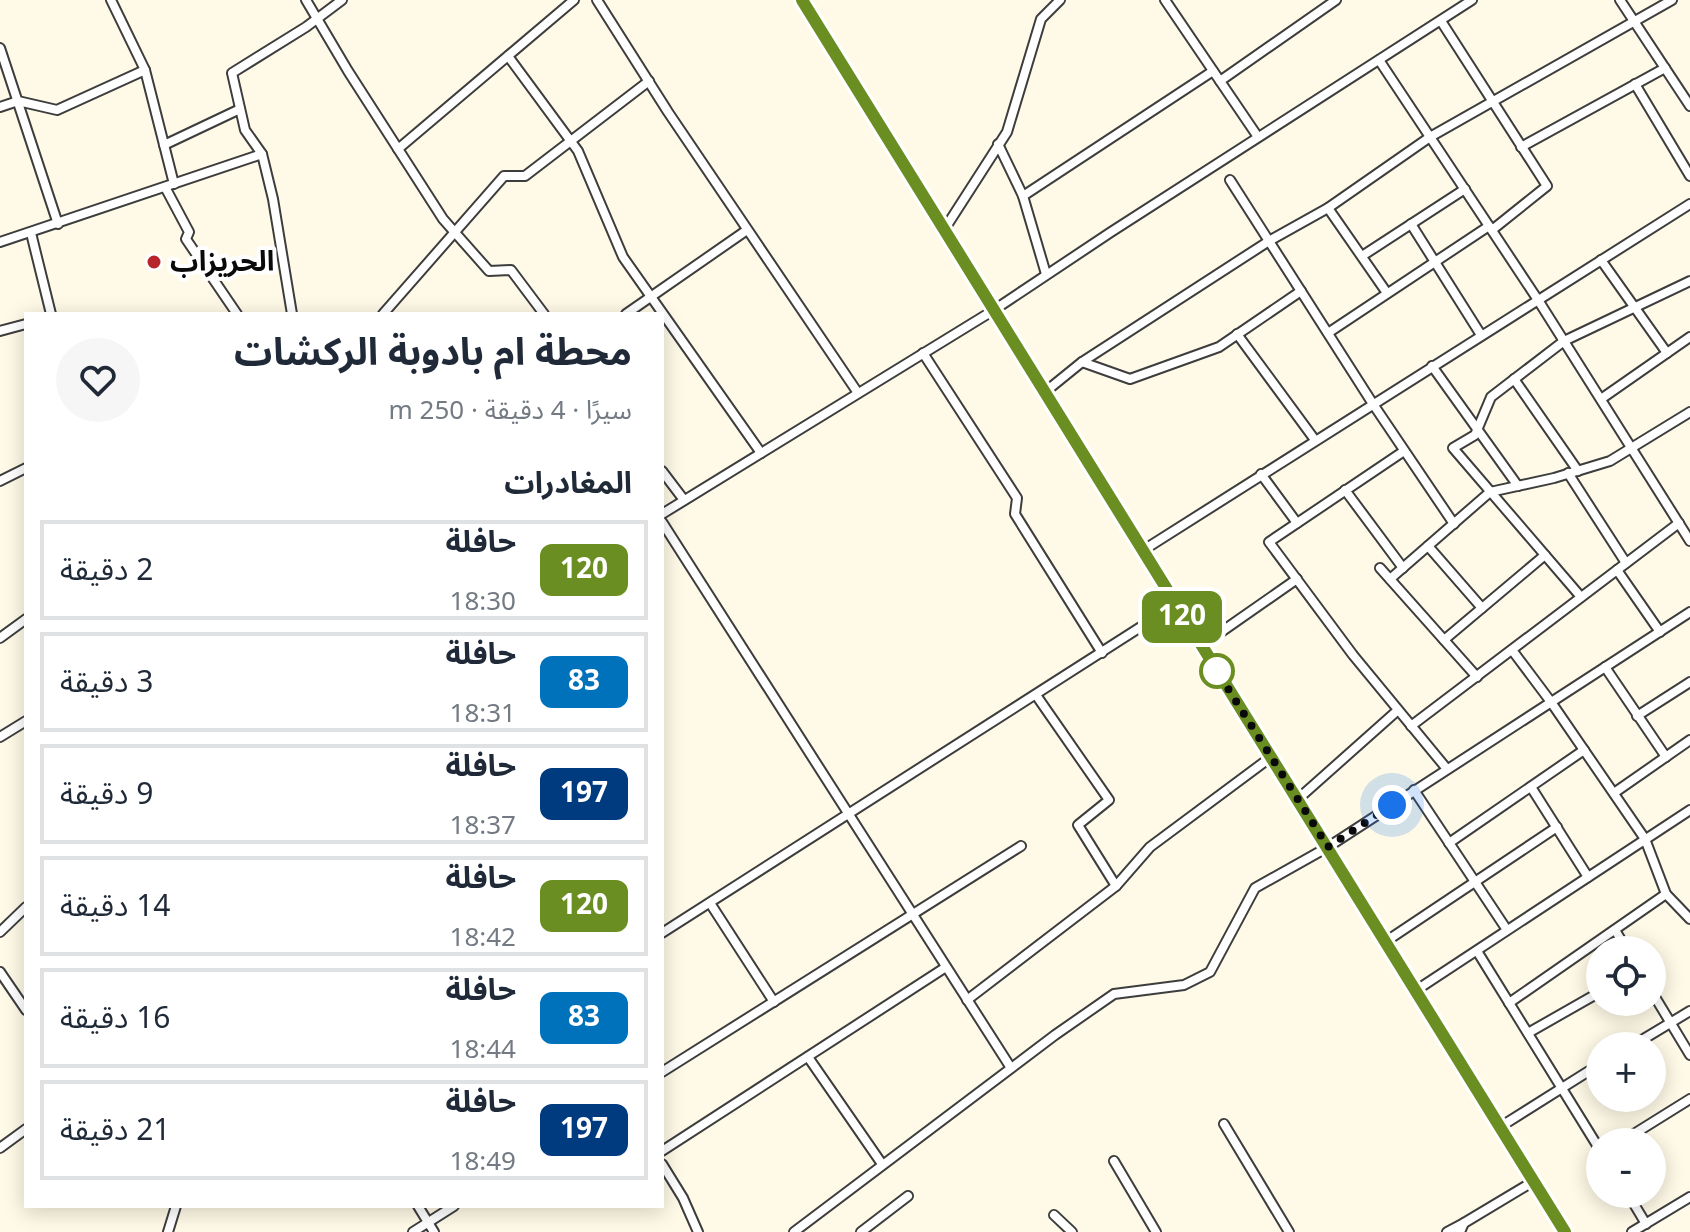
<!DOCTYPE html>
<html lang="ar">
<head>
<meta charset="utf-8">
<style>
  :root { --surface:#fff; --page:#f6f6f7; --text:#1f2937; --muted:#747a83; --line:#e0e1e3 }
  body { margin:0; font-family:Georgia,"Noto Sans Arabic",serif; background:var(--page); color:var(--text); direction:rtl; height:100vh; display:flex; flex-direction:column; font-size:30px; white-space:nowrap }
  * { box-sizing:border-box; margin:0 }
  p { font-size:26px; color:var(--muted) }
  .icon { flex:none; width:44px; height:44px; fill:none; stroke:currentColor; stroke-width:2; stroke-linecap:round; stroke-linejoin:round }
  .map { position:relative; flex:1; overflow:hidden; direction:ltr }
  .drawer { position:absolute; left:24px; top:312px; width:640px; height:896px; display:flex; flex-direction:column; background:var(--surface); border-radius:0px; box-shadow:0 4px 20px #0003; direction:rtl }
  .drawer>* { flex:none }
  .badge { padding:0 16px; border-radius:12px; font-size:28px; line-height:52px }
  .buttons { position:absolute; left:1586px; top:936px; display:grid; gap:16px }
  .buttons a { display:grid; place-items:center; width:80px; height:80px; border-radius:50%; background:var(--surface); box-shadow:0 4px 20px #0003; font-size:40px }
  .you { position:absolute; width:40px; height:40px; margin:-20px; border:6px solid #fff; border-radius:50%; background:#1a73e8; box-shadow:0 0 0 12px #1a73e833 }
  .map>.badge { position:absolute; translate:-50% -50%; box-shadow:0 0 0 4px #fff }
  h2 { padding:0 32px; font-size:30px; line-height:72px }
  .round { display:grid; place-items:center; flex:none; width:84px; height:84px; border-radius:42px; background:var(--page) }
  .headline { display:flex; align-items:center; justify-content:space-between; height:136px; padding:0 32px }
  h1 { font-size:38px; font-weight:700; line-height:60px }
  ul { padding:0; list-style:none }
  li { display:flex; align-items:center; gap:24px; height:100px; margin:0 16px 12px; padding:0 16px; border:4px solid var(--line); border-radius:0px }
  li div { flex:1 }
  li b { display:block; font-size:30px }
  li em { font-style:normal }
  li .badge { min-width:88px; font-weight:700; text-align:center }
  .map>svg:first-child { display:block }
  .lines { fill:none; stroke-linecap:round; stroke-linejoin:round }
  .street-casing { stroke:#3d3d3d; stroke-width:12 }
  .secondary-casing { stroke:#2c2c2c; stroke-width:16 }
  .street { stroke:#fff; stroke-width:8 }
  .secondary { stroke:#fff4a2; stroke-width:12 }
  .line-casing { stroke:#fff; stroke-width:18 }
  .line { stroke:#6b8e23; stroke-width:12 }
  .walk { stroke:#0a0a0a; stroke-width:8; stroke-dasharray:0 14.4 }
  .poi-dot { fill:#b8242c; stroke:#fff; stroke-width:3 }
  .stop-dot { fill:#fff; stroke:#6b8e23; stroke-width:4 }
  .labels { text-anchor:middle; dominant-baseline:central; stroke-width:8; stroke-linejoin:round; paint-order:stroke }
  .poi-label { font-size:28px; font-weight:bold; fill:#0a0a0a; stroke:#fff; text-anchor:start }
</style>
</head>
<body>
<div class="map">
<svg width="1690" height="1232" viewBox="0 0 1690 1232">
  <rect width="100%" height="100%" fill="#fffae7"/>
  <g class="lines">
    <g class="street-casing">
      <g id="street">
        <path d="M111,0L145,70L174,184"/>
        <path d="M306,0L348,71L443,219L489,271L511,270L544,314"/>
        <path d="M597,0L668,112L858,393"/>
        <path d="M1165,0L1258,137"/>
        <path d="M1620,0L1690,106"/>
        <path d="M1441,21L1547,186L1492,230"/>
        <path d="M0,48L58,224"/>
        <path d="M508,56L578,151L623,257L761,453"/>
        <path d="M1379,60L1538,300L1690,541"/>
        <path d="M1220,81L1336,0"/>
        <path d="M1635,84L1690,176"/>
        <path d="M0,107L18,101L57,110L145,70"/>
        <path d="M998,144L1023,196L1046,274"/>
        <path d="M164,145L240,109"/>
        <path d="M1521,147L1665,68"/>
        <path d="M398,149L574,0"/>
        <path d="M1230,180L1373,404L1454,524"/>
        <path d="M165,187L189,232L186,239L237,314"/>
        <path d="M1023,196L1213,71"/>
        <path d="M1328,208L1387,293"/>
        <path d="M1411,224L1481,335"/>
        <path d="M944,230L1007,132L1041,19L1060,0"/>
        <path d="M31,233L51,314"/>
        <path d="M0,242L262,154"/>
        <path d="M1362,256L1465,189"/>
        <path d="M1601,260L1667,353"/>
        <path d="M292,314L273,199L262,154L245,130L232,73L306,27L342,0"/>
        <path d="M383,314L504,176H525L649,81"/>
        <path d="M626,314L747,230"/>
        <path d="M0,331L26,324"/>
        <path d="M1328,333L1489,226"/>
        <path d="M1237,334L1315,440"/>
        <path d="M923,353L1017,498L1015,514L1102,653"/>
        <path d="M1082,362L1130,379L1219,347L1301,291"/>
        <path d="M1432,366L1518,486"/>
        <path d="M1514,379L1578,471"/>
        <path d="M1045,392L1082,362L1269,241L1328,208L1430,137L1672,0"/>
        <path d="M1601,399L1690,337"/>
        <path d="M1404,451L1269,542L1353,655L1447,769"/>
        <path d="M662,471L684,500"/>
        <path d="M1568,473L1626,563"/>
        <path d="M1261,474L1297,523"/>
        <path d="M0,481L26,468"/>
        <path d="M1345,490L1403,568"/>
        <path d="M662,514L994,310L1111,232L1472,0"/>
        <path d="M662,522L1011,1068"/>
        <path d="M1428,546L1482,608"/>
        <path d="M1142,551L1690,204"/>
        <path d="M1380,568L1477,677"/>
        <path d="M1617,570L1660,632"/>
        <path d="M1390,579L1490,492L1554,478L1610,461L1690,412"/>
        <path d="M1581,597L1453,448L1475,435L1491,397L1564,341L1690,281"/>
        <path d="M0,638L26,619"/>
        <path d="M1444,640L1545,555"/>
        <path d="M1201,646L1297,579"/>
        <path d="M1512,650L1551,702L1645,839L1666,894L1690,919"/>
        <path d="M1605,667L1666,757"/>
        <path d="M1036,695L1109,800L1078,825L1116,886"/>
        <path d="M1637,716L1690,682"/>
        <path d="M1411,726L1679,523"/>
        <path d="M0,737L26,721"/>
        <path d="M1531,787L1588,877"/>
        <path d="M1414,790L1507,930"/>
        <path d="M1614,793L1690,740"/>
        <path d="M1298,799L1398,710"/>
        <path d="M1449,843L1584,750"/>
        <path d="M710,903L774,1002"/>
        <path d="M1615,930L1627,950"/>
        <path d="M0,932L26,907"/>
        <path d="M662,933L1175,605"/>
        <path d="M1385,942L1557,827"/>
        <path d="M1477,951L1600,1150"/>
        <path d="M0,972L26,1010"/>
        <path d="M1415,991L1690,810"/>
        <path d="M1652,992L1690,1055"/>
        <path d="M967,1000L1116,886L1150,847L1271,757"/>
        <path d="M1509,1003L1666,894"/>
        <path d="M1528,1033L1600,992"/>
        <path d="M1632,1046L1690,1011"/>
        <path d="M808,1057L882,1164"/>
        <path d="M662,1072L1021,846"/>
        <path d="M1224,1124L1289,1232"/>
        <path d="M1500,1127L1600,1064"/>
        <path d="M1621,1142L1690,1099"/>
        <path d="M0,1148L26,1129"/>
        <path d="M662,1151L946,967"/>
        <path d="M1114,1161L1156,1232"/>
        <path d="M662,1164L683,1198L698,1232"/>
        <path d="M1628,1194L1646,1224"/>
        <path d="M418,1206L434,1232"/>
        <path d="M1054,1215L1072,1232"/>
        <path d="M168,1232L176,1206"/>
        <path d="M413,1232L454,1206"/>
        <path d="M794,1232L1055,1035L1114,994L1184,985L1210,972L1255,888L1328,847L1690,612"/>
        <path d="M861,1232L908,1196"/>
        <path d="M1447,1232L1464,1223"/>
        <path d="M1460,1232L1464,1223L1534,1181"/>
        <path d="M1632,1232L1690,1197"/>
      </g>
    </g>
    <g class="secondary-casing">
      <path id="secondary" d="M802,0L1565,1232"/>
    </g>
    <use href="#street" class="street"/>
    <use href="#secondary" class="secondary"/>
  </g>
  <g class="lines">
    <g class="line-casing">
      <path id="line" d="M802,0L1565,1232"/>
    </g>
    <use href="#line" class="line"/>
    <path class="walk" d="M1217,671L1215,668L1328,847L1392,805"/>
  </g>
  <circle class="poi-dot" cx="154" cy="262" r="8"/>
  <circle class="stop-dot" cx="1217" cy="671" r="16"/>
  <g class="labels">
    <g class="poi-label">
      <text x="170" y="262">الحريزاب</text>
    </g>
  </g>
</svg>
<div class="buttons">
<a><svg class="icon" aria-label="locate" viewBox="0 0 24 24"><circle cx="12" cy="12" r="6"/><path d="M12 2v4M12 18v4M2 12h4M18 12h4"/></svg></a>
<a>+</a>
<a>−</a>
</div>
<div class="you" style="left:1392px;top:805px"></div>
<b class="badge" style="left:1182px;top:617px;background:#6b8e23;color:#fff">120</b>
<section class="drawer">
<div class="headline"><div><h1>محطة ام بادوبة الركشات</h1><p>سيرًا · 4 دقيقة · 250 m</p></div><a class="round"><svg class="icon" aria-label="heart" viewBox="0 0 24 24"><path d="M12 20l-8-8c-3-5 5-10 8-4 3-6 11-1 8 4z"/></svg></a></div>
<h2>المغادرات</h2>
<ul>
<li><span class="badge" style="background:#6b8e23;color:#fff">120</span><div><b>حافلة</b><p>18:30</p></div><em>2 دقيقة</em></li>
<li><span class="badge" style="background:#0072bc;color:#fff">83</span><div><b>حافلة</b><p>18:31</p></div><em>3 دقيقة</em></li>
<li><span class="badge" style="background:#003b80;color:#fff">197</span><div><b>حافلة</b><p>18:37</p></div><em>9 دقيقة</em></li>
<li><span class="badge" style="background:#6b8e23;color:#fff">120</span><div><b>حافلة</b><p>18:42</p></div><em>14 دقيقة</em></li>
<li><span class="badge" style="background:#0072bc;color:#fff">83</span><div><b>حافلة</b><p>18:44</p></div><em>16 دقيقة</em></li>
<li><span class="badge" style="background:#003b80;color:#fff">197</span><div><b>حافلة</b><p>18:49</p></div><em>21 دقيقة</em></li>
</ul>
</section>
</div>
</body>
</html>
